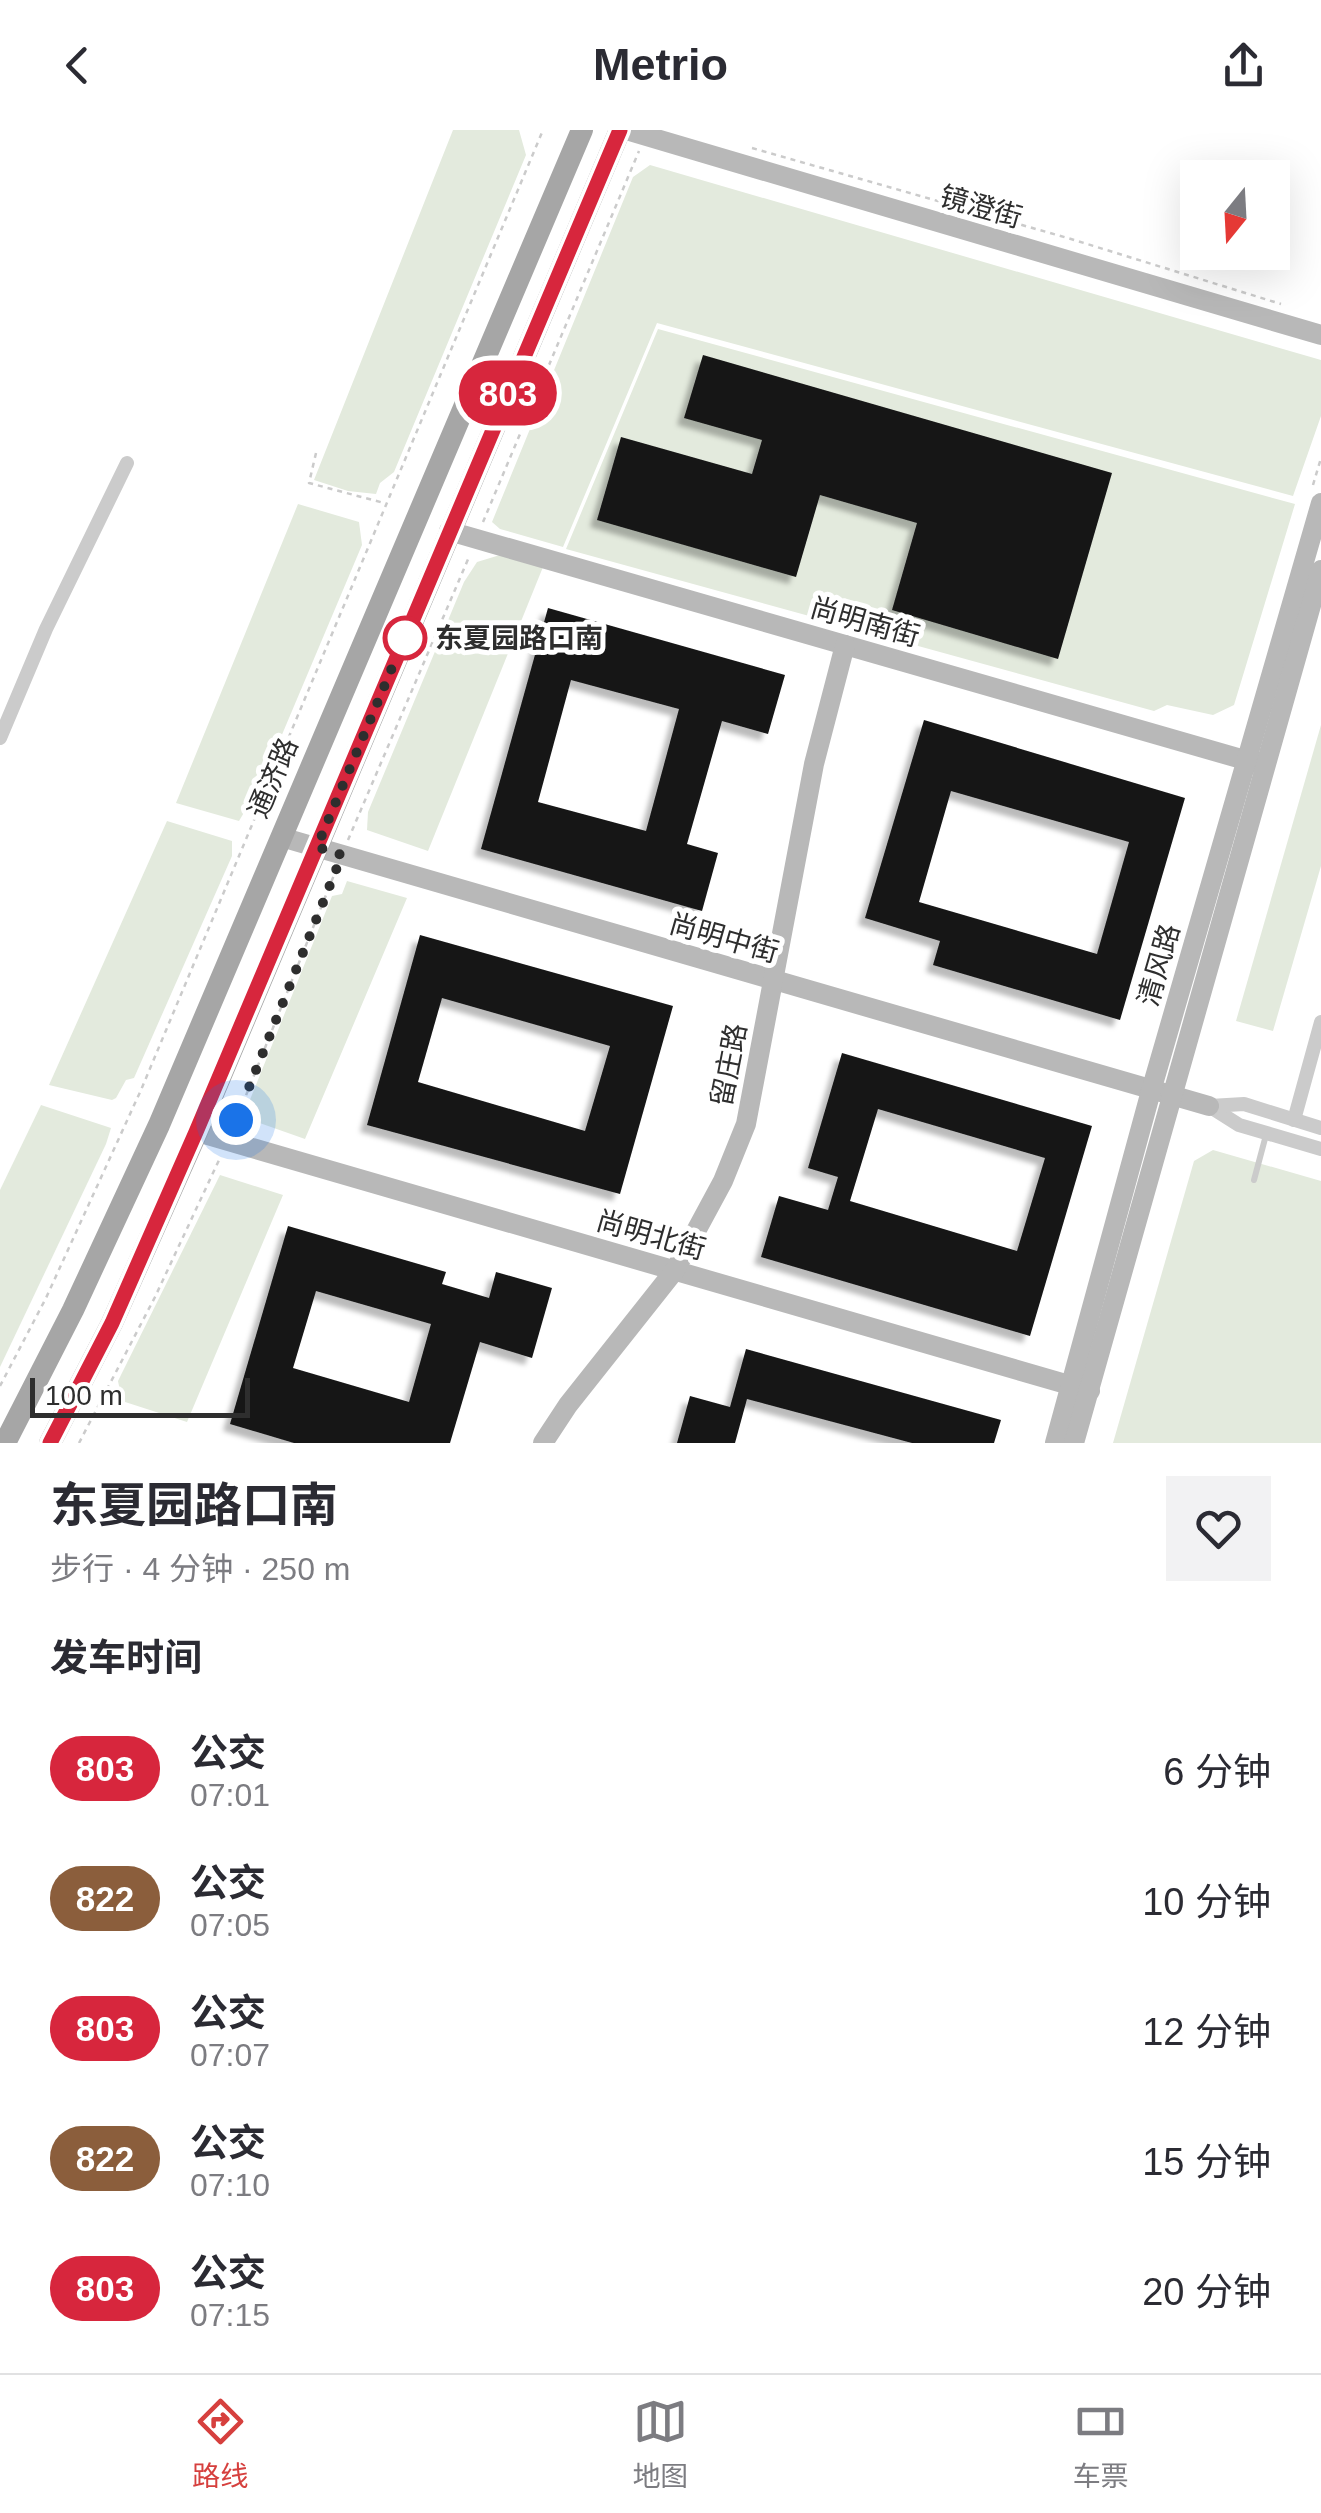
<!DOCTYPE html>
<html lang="zh">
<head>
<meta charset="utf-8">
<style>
  :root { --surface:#fff; --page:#f2f2f3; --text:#2b2b33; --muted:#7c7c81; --line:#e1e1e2; --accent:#d6403e }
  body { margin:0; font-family:Helvetica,"Noto Sans SC",sans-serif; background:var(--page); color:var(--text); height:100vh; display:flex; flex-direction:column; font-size:38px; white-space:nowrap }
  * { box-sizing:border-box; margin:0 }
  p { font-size:32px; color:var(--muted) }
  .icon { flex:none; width:55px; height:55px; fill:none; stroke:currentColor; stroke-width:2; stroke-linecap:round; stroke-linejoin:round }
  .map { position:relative; height:1313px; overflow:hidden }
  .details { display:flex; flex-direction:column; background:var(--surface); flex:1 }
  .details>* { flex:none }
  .badge { padding:0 20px; border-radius:32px; font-size:35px; line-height:65px }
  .needle { width:65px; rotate:198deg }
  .buttons { position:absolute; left:1180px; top:30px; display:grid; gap:20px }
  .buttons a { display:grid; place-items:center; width:110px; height:110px; border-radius:0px; background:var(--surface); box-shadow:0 10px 40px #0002; font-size:50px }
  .scale { position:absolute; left:30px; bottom:25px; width:220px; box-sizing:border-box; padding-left:10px; border:5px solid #2e2e2e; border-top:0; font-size:28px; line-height:35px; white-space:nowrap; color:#2e2e2e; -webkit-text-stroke:8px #fff; paint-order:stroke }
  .you { position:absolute; width:50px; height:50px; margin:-25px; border:8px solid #fff; border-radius:50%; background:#1a73e8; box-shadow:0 0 0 15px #1a73e833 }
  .map>.badge { position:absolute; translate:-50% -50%; box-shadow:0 0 0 5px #fff }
  h2 { padding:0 50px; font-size:38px; line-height:90px }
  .round { display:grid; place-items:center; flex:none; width:105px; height:105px; border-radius:0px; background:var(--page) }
  .head { display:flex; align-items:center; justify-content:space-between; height:170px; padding:0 50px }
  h1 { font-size:48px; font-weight:700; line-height:75px }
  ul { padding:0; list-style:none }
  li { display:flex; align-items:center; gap:30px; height:130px; padding:0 50px }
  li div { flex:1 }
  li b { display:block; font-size:38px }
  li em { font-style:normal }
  li .badge { min-width:110px; font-weight:700; text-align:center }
  header { display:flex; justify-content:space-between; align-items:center; height:130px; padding:0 50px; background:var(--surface); font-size:45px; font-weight:700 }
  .dock { display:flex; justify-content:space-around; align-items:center; height:140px; border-top:2px solid var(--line); background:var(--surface); font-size:28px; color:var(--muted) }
  .dock a { display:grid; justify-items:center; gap:5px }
  .dock .active { color:var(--accent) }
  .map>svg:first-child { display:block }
  .green { fill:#e3eadd }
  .building { fill:#151515; fill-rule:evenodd; filter:url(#shadow) }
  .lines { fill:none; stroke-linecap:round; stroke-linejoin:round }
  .path { stroke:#cbcbcb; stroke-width:2.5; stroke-dasharray:5 5; stroke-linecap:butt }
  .lane { stroke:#cbcbcb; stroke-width:6 }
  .street { stroke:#cbcbcb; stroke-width:14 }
  .secondary { stroke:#b8b8b8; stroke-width:20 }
  .primary { stroke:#a6a6a6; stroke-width:22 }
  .line-casing { stroke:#fff; stroke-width:22 }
  .line { stroke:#d7263d; stroke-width:15 }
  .walk { stroke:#2e2e2e; stroke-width:10; stroke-dasharray:0 18 }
  .stop-dot { fill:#fff; stroke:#d7263d; stroke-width:5 }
  .labels { text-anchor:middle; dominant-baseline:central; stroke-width:10; stroke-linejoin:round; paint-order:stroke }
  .street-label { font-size:28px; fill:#2e2e2e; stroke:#fff }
  .stop-label { font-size:28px; font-weight:bold; fill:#2e2e2e; stroke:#fff; text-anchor:start }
</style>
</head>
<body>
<header><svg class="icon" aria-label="back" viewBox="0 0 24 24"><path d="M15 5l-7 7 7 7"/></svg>Metrio<svg class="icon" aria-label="share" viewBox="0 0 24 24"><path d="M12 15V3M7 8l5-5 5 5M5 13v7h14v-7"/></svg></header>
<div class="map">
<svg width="1321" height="1313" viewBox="0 0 1321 1313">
  <defs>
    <filter id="shadow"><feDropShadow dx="-7" dy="7" stdDeviation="2.5" flood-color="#0004"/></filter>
  </defs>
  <rect width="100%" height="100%" fill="#fff"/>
  <g class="green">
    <path d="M453,0H519L526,25L394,342L380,353L376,364L348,361L314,350Z"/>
    <path d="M650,35L1321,230V286L1293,366L657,193L563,417L500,399L492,392L633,47Z"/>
    <path d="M658,199L1295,374L1234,575L1213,585L1167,575L1154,581L566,419Z"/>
    <path d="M298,374L359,392L362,415L262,652L239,691L176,673Z"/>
    <path d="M500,425L543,437L428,721L367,700L368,682L464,452L477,432Z"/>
    <path d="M1321,595V736L1273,901L1236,891Z"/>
    <path d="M167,691L232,711V726L134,948L126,950L116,968L112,970L49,955Z"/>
    <path d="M347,751L407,768L305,1009L243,987L332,766L342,764Z"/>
    <path d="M41,975L111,998L106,1014L0,1237V1060Z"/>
    <path d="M1213,1020L1321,1051V1313H1113L1194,1031Z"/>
    <path d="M220,1045L283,1065L187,1292L122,1271L118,1251Z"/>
  </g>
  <g class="building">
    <path d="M703,225L1112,343L1058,529L892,480L917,393L820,365L796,447L597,390L621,307L752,344L762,310L684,288Z"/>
    <path d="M548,478L785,545L768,604L722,591L687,714L718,723L702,781L481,719ZM571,550L679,579L646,701L538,672Z"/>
    <path d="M924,590L1185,668L1120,890L933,835L940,811L865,788ZM951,661L1129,712L1097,824L919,772Z"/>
    <path d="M420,805L673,876L620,1064L367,995ZM442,868L610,916L585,1001L418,952Z"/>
    <path d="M842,923L1092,996L1030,1206L761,1127L779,1066L828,1080L838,1047L808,1038ZM878,979L1045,1028L1017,1121L850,1071Z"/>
    <path d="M288,1096L446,1142L442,1154L489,1168L496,1142L552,1158L532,1228L480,1212L450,1313H294L230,1294ZM316,1161L431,1194L409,1272L293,1238Z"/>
    <path d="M746,1219L1001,1290L994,1313H912L747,1269L735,1313H677L690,1266L730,1277Z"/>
  </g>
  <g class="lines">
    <g class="path">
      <path d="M752,18L1071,109L1281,174"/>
      <path d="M316,323L309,353L384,373"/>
      <path d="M1313,355L1321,328"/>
      <path d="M483,392L639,21"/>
      <path d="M348,710L469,427"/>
      <path d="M235,993L336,740"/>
      <path d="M0,1256L46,1168L141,960L543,0"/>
      <path d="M79,1313L155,1167L220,1028"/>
    </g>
    <path class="lane" d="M1254,1050L1266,1005"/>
    <g class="street">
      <path d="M0,608L46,499L127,333"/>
      <path d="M1209,976L1239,995L1321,1019"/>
      <path d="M1210,976L1244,974L1321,998"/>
      <path d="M1294,990L1321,892"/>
    </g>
    <g class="secondary">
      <path d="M626,0L1321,205"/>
      <path d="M449,401L1259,634"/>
      <path d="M281,707L1209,976"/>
      <path d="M197,1002L1090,1261"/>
      <path d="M543,1313L568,1275L675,1140L723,1051L746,994L814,634L845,515"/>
      <path d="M1055,1313L1151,961L1321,373"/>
      <path d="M1074,1313L1321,440"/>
    </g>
    <g class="primary">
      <path d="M5,1313L73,1180L159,995L582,0"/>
      <path d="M50,1313L112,1193L197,1002L620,0"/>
    </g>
  </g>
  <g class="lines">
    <g class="line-casing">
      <path id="line" d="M50,1313L112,1193L196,1002L620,0"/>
    </g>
    <use href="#line" class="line"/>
    <path class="walk" d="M236,990L342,725L317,717L407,502L405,508"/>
  </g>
  <circle class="stop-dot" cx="405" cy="508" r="20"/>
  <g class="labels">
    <g class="street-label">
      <text transform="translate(981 77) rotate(16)">镜澄街</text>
      <text transform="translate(865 492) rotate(16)">尚明南街</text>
      <text transform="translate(273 648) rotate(-67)">通济路</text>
      <text transform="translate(724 808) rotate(16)">尚明中街</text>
      <text transform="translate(1159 835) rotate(-74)">清风路</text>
      <text transform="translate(729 935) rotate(-79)">留庄路</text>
      <text transform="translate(651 1105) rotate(16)">尚明北街</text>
    </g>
    <g class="stop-label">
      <text x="435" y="508">东夏园路口南</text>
    </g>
  </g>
</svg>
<div class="buttons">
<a><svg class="needle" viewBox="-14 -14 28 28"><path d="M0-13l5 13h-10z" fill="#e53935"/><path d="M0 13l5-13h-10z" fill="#7c7c81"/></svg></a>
</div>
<div class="scale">100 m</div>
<div class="you" style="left:236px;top:990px"></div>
<b class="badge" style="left:508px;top:263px;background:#d7263d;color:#fff">803</b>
</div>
<section class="details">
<div class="head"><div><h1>东夏园路口南</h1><p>步行 · 4 分钟 · 250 m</p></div><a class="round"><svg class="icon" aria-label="heart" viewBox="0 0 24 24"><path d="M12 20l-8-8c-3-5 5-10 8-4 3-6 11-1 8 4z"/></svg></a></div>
<h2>发车时间</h2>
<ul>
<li><span class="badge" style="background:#d7263d;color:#fff">803</span><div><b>公交</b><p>07:01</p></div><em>6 分钟</em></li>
<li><span class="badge" style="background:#8b5e3c;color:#fff">822</span><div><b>公交</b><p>07:05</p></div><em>10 分钟</em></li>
<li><span class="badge" style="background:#d7263d;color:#fff">803</span><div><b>公交</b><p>07:07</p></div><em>12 分钟</em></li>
<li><span class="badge" style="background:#8b5e3c;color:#fff">822</span><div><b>公交</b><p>07:10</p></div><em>15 分钟</em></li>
<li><span class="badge" style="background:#d7263d;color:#fff">803</span><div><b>公交</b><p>07:15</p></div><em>20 分钟</em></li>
</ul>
</section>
<nav class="dock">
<a class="active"><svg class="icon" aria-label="directions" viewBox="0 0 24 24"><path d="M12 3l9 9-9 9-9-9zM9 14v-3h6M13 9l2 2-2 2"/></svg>路线</a>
<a><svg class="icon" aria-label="map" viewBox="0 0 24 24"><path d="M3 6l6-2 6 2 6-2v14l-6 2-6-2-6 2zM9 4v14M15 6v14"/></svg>地图</a>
<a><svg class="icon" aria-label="tickets" viewBox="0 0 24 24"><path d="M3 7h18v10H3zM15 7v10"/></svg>车票</a>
</nav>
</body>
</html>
